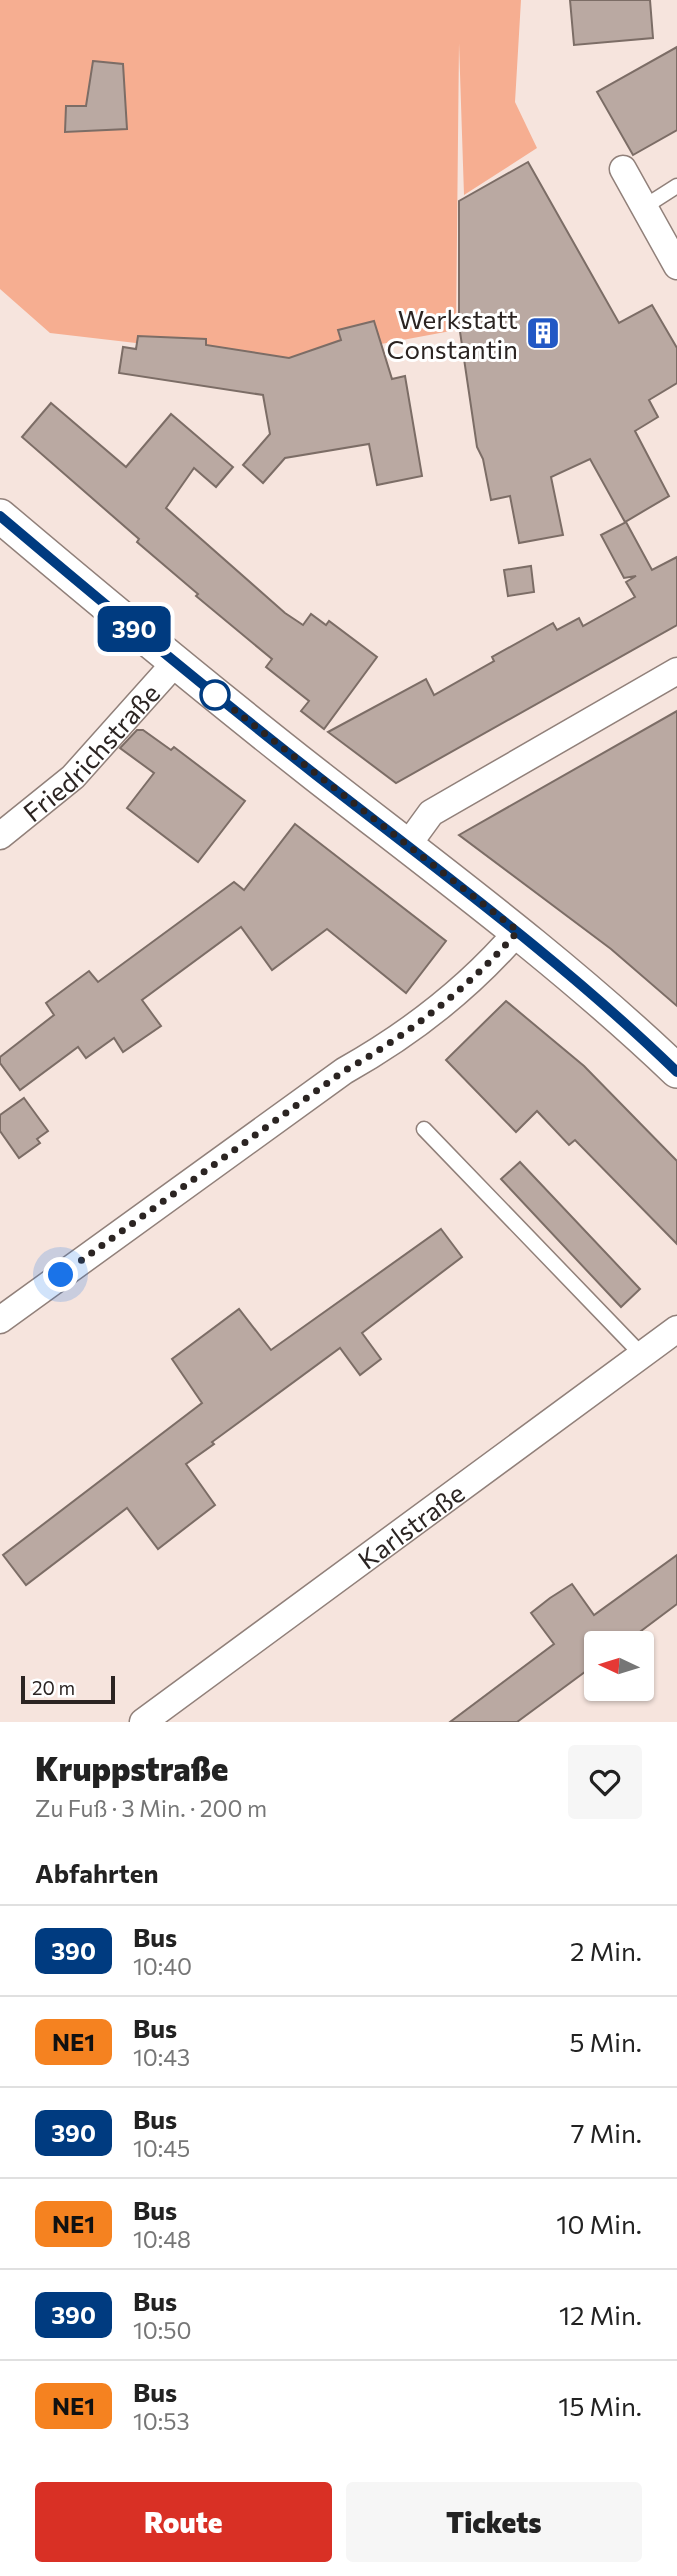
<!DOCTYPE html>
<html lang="de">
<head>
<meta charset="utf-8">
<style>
  :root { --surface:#fff; --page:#f6f6f6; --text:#222; --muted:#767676; --line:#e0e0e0; --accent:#d93025 }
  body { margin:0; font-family:Commissioner,sans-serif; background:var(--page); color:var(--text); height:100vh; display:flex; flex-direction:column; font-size:26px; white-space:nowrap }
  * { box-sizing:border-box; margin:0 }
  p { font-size:23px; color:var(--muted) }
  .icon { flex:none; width:38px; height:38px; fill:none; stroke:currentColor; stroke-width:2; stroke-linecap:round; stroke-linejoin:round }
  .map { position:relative; height:1722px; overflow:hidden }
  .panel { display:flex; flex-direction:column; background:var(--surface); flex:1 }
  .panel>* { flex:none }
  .badge { padding:0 14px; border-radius:10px; font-size:24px; line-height:46px }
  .needle { width:46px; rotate:274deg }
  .buttons { position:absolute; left:584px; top:1631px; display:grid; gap:14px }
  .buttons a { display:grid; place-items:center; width:70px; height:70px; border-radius:7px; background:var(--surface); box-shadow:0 2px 5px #0004; font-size:35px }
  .scale { position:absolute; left:21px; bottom:18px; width:94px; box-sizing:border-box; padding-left:7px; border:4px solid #2b2422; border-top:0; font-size:19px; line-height:24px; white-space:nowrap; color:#2b2422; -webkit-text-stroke:5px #fff; paint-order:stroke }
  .you { position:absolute; width:35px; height:35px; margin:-18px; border:5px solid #fff; border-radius:50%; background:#1a73e8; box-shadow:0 0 0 10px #1a73e833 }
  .map>.badge { position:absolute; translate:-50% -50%; box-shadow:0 0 0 4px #fff }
  h2 { padding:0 35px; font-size:26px; line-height:63px }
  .round { display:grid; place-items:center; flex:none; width:74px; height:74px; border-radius:7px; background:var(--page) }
  .headline { display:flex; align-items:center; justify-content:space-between; height:119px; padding:0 35px }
  h1 { font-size:33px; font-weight:800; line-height:52px }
  .cta { display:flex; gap:14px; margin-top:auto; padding:14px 35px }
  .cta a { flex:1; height:80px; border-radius:7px; background:var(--accent); color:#fff; font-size:28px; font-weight:800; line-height:80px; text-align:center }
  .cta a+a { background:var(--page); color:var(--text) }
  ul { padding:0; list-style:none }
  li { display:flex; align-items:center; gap:21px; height:91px; padding:0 35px; border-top:2px solid var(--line) }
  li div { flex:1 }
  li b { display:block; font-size:26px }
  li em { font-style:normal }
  li .badge { min-width:77px; font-weight:700; text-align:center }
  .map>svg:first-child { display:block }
  .green { fill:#f6ae91 }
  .building { fill:#baa9a2; stroke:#7c6d66; stroke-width:2 }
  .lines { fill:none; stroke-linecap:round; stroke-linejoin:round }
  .service-casing { stroke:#91807a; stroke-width:17 }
  .minor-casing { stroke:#91807a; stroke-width:29 }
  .tertiary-casing { stroke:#91807a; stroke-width:36 }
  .service { stroke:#fff; stroke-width:14 }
  .minor { stroke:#fff; stroke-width:26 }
  .tertiary { stroke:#fff; stroke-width:33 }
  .line-casing { stroke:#fff; stroke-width:16 }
  .line { stroke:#003b80; stroke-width:10 }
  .walk { stroke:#2b2422; stroke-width:7; stroke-dasharray:0 12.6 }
  .stop-dot { fill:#fff; stroke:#003b80; stroke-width:3.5 }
  .labels { text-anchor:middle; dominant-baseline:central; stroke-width:6; stroke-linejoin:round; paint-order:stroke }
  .poi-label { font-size:26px; fill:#2b2422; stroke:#fff; text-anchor:end }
  .street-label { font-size:26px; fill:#2b2422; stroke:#fff }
</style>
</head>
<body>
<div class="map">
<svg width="677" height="1722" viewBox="0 0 677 1722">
  <rect width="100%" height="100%" fill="#f6e4dd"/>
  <path class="green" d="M0,0H521L515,102L537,148L464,195L459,43L456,330L290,361L50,333L0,289Z"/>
  <g class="building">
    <path d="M570,0H650L653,38L574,45Z"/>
    <path d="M677,47V130L633,155L597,92Z"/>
    <path d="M93,61L123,64L127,129L65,132L66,106H86Z"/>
    <path d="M528,162L619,323L652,305L677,348V383L649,400L658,417L635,431L669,496L625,522L590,459L551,477L563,535L519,543L510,496L491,500L483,459L477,447L459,325V201Z"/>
    <path d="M374,321L392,379L405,376L422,476L377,485L369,444L285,458L263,483L243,465L270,434L263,395L119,373L123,347L136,349L138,336L206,339V345L289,358L341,340L338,330Z"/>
    <path d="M51,403L126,467L171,414L233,467L216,487L194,468L166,508L285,613L303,625L311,614L326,625L329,621L377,657L324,729L301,711L309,701L266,667L272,659L196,596L198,594L137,542L139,539L22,437Z"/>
    <path d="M626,522L652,570L677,557V625L396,783L328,732L426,679L434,695L494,661L492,657L553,623L557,630L579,618L583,626L635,597L626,582L636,576L624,578L601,535Z"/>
    <path d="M531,566L534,592L508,596L504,570Z"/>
    <path d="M677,711V1006L611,949L459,835Z"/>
    <path d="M137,730H143L171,750L174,747L245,801L198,862L127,808L154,773L120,748Z"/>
    <path d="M295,824L446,941L406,993L327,929L272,970L241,927L142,1000L161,1026L123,1052L114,1038L86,1058L78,1047L20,1090L0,1063V1057L54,1015L46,1003L89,971L98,982L234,882L244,890Z"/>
    <path d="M506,1001L584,1066L677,1161V1244L575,1140L569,1145L537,1111L516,1132L446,1060Z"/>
    <path d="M24,1098L48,1131L37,1139L40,1143L19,1158L0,1131V1115Z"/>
    <path d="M520,1162L640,1289L621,1307L501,1179Z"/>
    <path d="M441,1229L462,1257L362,1333L381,1359L360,1375L340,1348L212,1442L214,1444L186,1464L215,1505L158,1549L127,1508L26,1585L3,1555L202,1403L172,1359L239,1309L271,1350Z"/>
    <path d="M677,1555V1604L625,1643H597V1663L517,1722H450L554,1644L531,1613L550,1598L572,1584L594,1615Z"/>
  </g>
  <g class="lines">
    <g class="service-casing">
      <g id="service">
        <path d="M644,207L677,186"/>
        <path d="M424,1129L642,1355"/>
      </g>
    </g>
    <g class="minor-casing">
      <g id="minor">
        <path d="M623,169L677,266"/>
        <path id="s1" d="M0,836L73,777L175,663"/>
        <path d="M407,846L431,813L677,671"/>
        <path d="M0,1320L344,1071C408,1035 470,987 518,931"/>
        <path id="s2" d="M143,1722L677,1329"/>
      </g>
    </g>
    <g class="tertiary-casing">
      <path id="tertiary" d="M0,516C104,604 209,691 316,775C439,871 564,963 677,1071"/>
    </g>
    <use href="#service" class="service"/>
    <use href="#minor" class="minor"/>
    <use href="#tertiary" class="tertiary"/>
  </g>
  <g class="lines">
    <g class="line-casing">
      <path id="line" d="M0,516C104,604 209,691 316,775C439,871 565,963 677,1072"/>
    </g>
    <use href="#line" class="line"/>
    <path class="walk" d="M61,1275L344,1071C408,1035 470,987 518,931L215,695"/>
  </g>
  <defs>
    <g id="building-square" transform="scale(1.75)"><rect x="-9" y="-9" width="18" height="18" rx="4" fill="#2258c5" stroke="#fff"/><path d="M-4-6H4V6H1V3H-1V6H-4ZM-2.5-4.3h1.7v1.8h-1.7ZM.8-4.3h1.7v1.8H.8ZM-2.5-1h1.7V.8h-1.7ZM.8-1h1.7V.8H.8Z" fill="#fff"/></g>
  </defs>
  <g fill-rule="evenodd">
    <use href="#building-square" x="543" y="333"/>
  </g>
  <circle class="stop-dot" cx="215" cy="695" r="14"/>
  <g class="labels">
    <g class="poi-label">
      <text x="518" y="318">Werkstatt<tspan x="518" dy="30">Constantin</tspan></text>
    </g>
    <g class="street-label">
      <text stroke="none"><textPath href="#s1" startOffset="124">Friedrichstraße</textPath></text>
      <text stroke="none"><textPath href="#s2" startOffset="332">Karlstraße</textPath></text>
    </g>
  </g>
</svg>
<div class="buttons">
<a><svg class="needle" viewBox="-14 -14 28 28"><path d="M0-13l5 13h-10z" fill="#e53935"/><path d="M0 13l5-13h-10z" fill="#767676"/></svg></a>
</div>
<div class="scale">20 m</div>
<div class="you" style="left:61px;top:1275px"></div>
<b class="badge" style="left:134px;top:629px;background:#003b80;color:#fff">390</b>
</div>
<section class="panel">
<div class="headline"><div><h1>Kruppstraße</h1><p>Zu Fuß · 3 Min. · 200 m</p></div><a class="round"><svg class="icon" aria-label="heart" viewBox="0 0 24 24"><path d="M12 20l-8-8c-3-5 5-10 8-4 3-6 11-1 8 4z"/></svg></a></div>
<h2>Abfahrten</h2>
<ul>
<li><span class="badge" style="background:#003b80;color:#fff">390</span><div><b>Bus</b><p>10:40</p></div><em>2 Min.</em></li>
<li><span class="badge" style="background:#f58220;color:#111">NE1</span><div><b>Bus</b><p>10:43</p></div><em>5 Min.</em></li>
<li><span class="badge" style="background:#003b80;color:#fff">390</span><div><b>Bus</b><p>10:45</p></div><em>7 Min.</em></li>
<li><span class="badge" style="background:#f58220;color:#111">NE1</span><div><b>Bus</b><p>10:48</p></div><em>10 Min.</em></li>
<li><span class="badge" style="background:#003b80;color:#fff">390</span><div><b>Bus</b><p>10:50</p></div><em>12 Min.</em></li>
<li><span class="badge" style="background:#f58220;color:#111">NE1</span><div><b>Bus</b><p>10:53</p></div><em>15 Min.</em></li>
</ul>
<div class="cta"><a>Route</a><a>Tickets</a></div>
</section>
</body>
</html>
